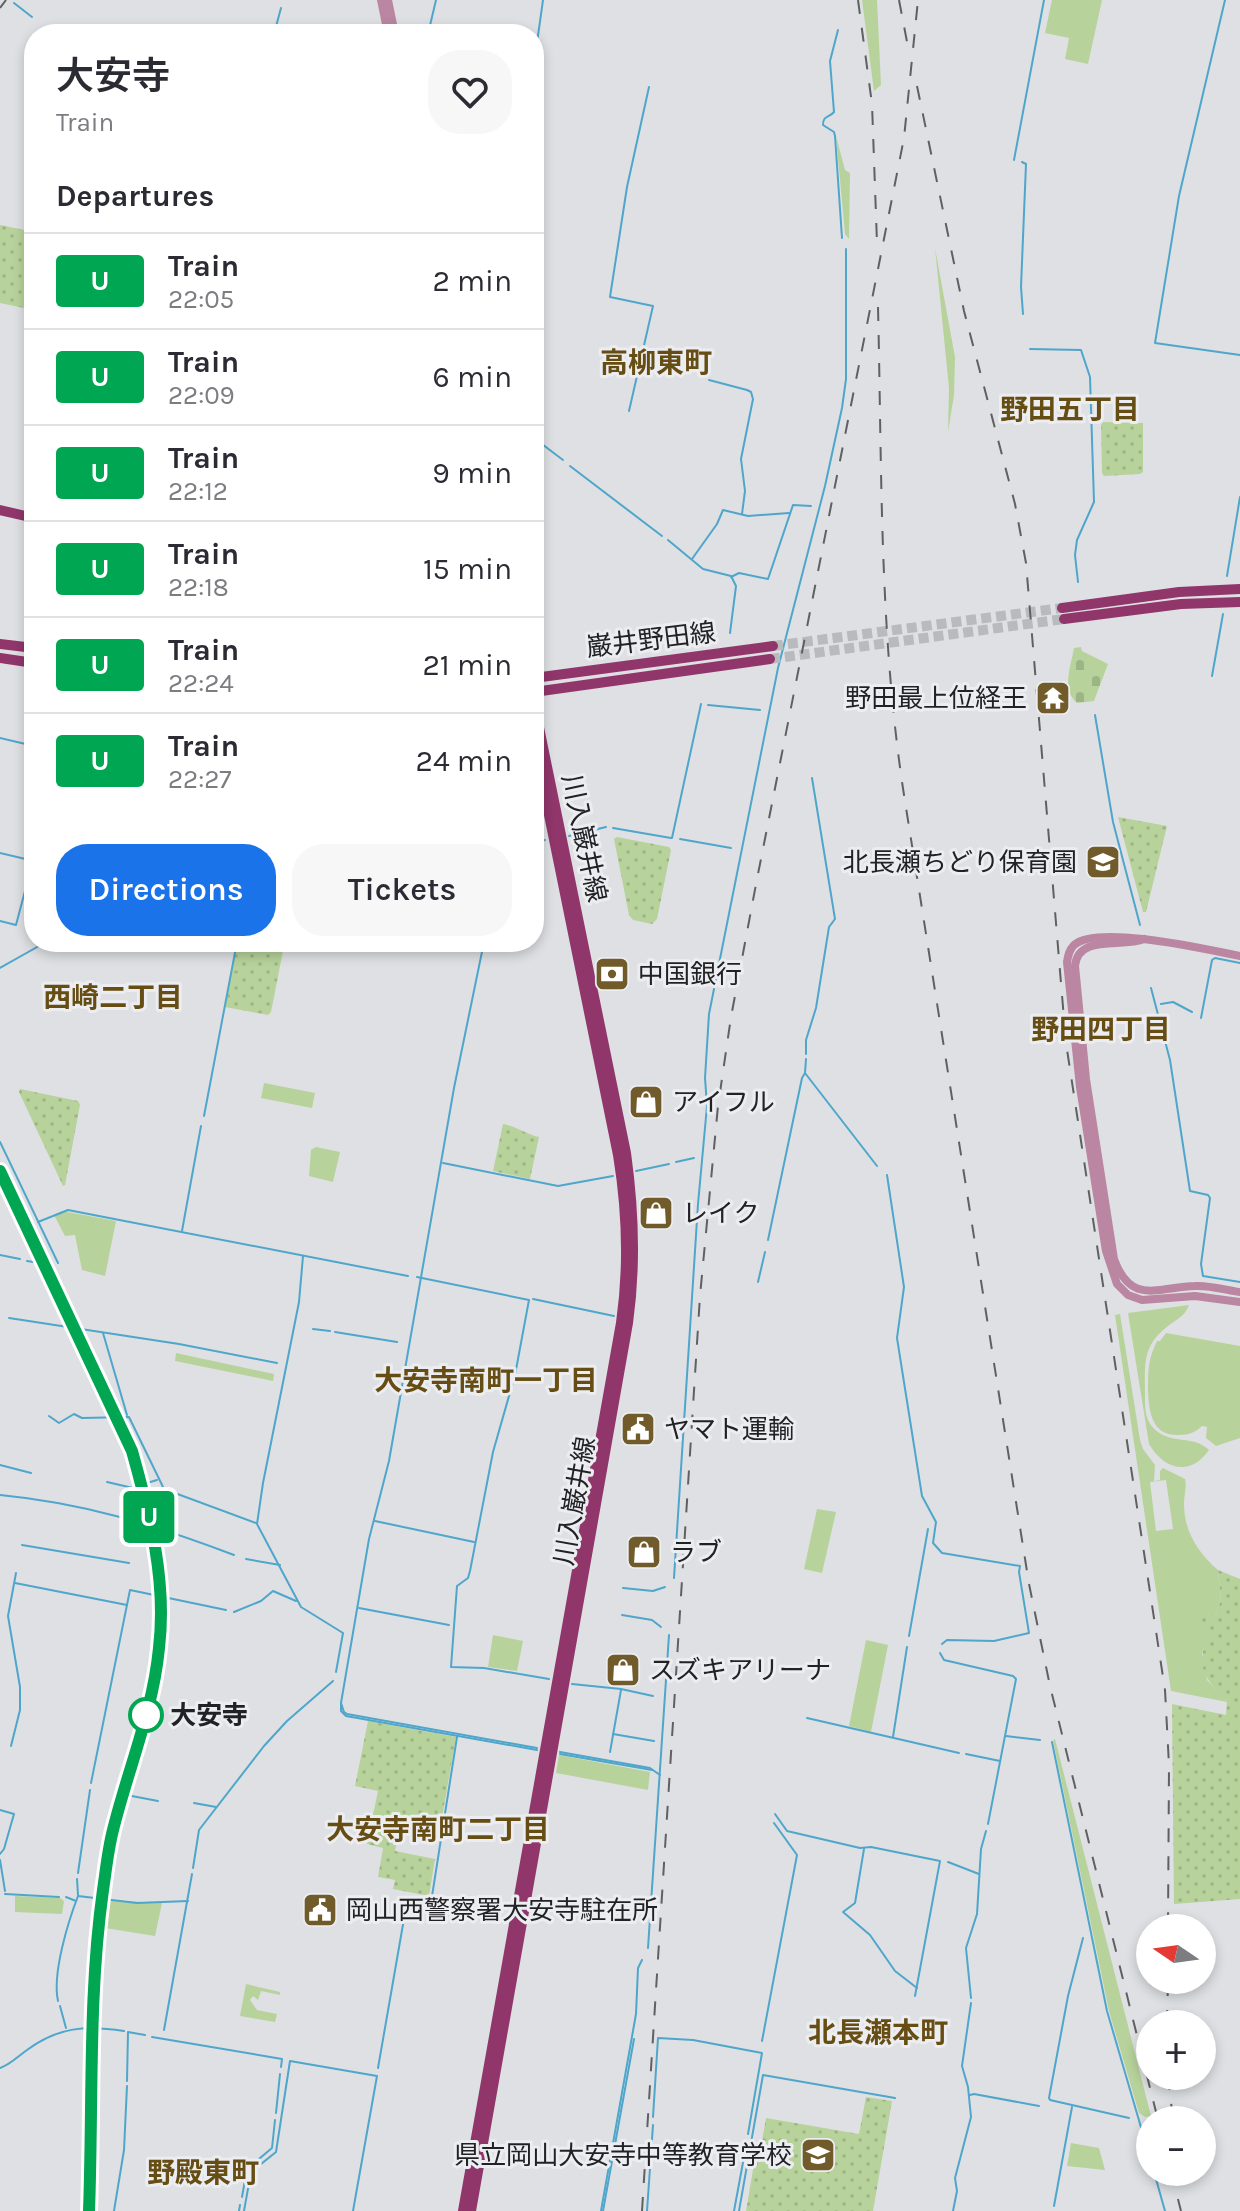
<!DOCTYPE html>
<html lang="en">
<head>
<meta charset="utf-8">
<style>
  :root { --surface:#fff; --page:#f7f7f7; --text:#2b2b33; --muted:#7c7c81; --line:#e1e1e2; --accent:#1a73e8 }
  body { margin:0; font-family:Karla,"Noto Sans JP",sans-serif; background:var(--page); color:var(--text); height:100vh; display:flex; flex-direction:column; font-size:30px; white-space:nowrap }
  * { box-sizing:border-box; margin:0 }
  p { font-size:26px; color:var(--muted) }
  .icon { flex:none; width:44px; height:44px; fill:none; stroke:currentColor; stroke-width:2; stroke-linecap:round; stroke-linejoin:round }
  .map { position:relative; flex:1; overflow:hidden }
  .panel { position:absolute; left:24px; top:24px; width:520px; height:928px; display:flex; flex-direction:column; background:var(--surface); border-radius:32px; box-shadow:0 4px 12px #0003 }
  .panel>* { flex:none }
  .badge { padding:0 16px; border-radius:6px; font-size:28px; line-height:52px }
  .needle { width:52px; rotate:283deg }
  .buttons { position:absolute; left:1136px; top:1914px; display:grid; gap:16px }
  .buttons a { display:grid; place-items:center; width:80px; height:80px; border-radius:50%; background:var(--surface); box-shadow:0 4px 12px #0003; font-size:40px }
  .map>.badge { position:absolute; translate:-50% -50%; box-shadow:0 0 0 4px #fff }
  h2 { padding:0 32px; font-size:30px; line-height:72px }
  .round { display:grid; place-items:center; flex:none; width:84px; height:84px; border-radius:32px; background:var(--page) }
  .overview { display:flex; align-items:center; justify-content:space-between; height:136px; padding:0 32px }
  h1 { font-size:38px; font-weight:600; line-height:60px }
  .primary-button { display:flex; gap:16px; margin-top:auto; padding:16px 32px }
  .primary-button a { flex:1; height:92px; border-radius:32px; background:var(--accent); color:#fff; font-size:32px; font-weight:600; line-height:92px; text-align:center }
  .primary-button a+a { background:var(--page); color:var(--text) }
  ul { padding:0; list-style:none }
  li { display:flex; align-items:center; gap:24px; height:96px; padding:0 32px; border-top:2px solid var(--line) }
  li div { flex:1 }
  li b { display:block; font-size:30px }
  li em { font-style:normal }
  li .badge { min-width:88px; font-weight:700; text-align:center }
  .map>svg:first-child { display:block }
  .green { fill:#b7d39b; fill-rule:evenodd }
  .cemetery { fill:url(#cemetery-stones) }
  .park { fill:url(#park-dots) }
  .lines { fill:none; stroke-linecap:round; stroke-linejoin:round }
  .stream { stroke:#4fa6cb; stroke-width:2 }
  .major-tunnel { stroke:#b9babd; stroke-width:10; stroke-dasharray:10 5; stroke-linecap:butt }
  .minor { stroke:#ba86a1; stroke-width:8 }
  .major { stroke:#90366b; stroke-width:10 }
  .rail { stroke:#5f6062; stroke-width:2; stroke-dasharray:14 14; stroke-linecap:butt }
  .line-casing { stroke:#fff; stroke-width:18 }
  .line { stroke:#00a651; stroke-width:12 }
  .stop-dot { fill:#fff; stroke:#00a651; stroke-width:4 }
  .labels { text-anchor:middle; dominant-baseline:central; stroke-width:6; stroke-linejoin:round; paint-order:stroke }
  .street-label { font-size:26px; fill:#222224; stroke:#ecedf1 }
  .poi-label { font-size:26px; fill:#222224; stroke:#ecedf1; text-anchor:start }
  .stop-label { font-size:26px; font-weight:bold; fill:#222224; stroke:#ecedf1; text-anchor:start }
  .neighbourhood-label { font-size:28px; font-weight:bold; fill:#664d13; stroke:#ecedf1 }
</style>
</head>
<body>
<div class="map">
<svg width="1240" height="2211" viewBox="0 0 1240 2211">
  <defs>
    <pattern id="cemetery-stones" width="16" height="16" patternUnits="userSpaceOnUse" patternTransform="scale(2)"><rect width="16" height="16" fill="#b7d39b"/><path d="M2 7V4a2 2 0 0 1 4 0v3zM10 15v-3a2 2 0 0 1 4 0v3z" fill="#9db585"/></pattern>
    <pattern id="park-dots" width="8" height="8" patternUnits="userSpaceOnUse" patternTransform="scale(2)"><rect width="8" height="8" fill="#b7d39b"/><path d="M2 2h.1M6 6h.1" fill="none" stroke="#9db585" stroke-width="1.8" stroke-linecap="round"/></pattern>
  </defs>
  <rect width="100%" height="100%" fill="#dfe0e3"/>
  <g class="green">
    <path d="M862,0H877L881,85L874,91Z"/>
    <path d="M1052,0H1102L1088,64L1065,59L1069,38L1045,33Z"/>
    <path d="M836,136L845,170L850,173L849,239L845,234Z"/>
    <path d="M935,248L955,357L954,395L948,432L949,388Z"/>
    <path d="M264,1083L315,1093L312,1108L261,1098Z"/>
    <path d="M316,1147L340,1152L333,1182L309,1176L311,1150Z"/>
    <path d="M62,1211L116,1221L105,1276L82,1270L75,1235L65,1236L54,1215Z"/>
    <path d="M1189,1305C1185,1316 1177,1319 1168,1326C1142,1346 1145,1364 1145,1393C1145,1408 1144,1422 1158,1432C1174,1444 1193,1435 1209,1450C1191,1476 1165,1471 1149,1444L1128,1313Z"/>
    <path d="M1120,1314L1140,1440L1143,1449L1155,1465L1154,1481L1160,1480V1471L1163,1468L1185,1479C1187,1487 1184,1495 1184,1504C1184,1531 1198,1553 1218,1570L1221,1601L1208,1632L1202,1654L1207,1680L1227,1702L1171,1691L1115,1315ZM1166,1480L1173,1529L1156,1531L1150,1482Z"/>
    <path d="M1166,1333L1240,1346V1438L1216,1446L1206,1438L1207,1427L1202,1426C1196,1432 1189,1435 1179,1435C1151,1436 1149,1411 1148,1390C1148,1370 1148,1359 1157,1341H1160Z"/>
    <path d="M176,1353L274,1374L273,1381L175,1361Z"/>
    <path d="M817,1509L836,1512L822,1573L804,1569Z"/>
    <path d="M493,1635L523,1641L517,1671L488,1667Z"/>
    <path d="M866,1640L888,1645L871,1732L849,1726Z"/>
    <path d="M1055,1739L1151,2116L1145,2117L1139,2113L1109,2011L1053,1740Z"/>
    <path d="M559,1755L650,1772L648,1790L556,1773Z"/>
    <path d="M15,1896L60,1898L64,1901L62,1914L15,1912Z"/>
    <path d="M105,1900L162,1903L155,1936L105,1928L102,1944H100Z"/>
    <path d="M246,1984L280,1992V1995L261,1991L258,2000L253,1996L250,2000L257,2010L277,2014L275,2022L240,2016Z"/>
    <path d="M1071,2143L1099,2148L1105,2170L1067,2166Z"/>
  </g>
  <path class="cemetery" d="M1081,647L1082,651L1108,664L1094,701L1077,703C1061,689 1071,666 1074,648Z"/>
  <g class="park">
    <path d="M0,225L34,232V261L24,308L0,303Z"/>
    <path d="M1103,422L1143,423V472L1140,474L1104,476L1102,473L1101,425Z"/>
    <path d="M1118,817L1167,826L1146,912H1143Z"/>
    <path d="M617,837L669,847L671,850L657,919L652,924L633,920L629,915L614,839Z"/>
    <path d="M237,942L283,951L271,1012L268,1015L225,1007Z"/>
    <path d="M20,1089L78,1101L80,1105L65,1185L63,1186L19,1092Z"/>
    <path d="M503,1124C518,1127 526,1134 539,1137L530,1179L493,1171Z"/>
    <path d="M1218,1570L1240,1579V1899L1174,1904L1172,1704L1226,1715L1227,1702C1201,1674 1198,1669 1207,1632L1196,1626L1203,1610L1215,1615L1221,1601Z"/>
    <path d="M368,1721L456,1737L439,1835L400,1827L395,1851L435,1859L429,1896L393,1889L395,1880L378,1877L383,1848L367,1844L378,1791L355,1786Z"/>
    <path d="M866,2097L892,2101L873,2211H746L756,2152H760L766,2118L859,2134Z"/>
  </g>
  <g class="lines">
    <g class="stream">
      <path d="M1225,0L1179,196L1155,343L1240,355"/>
      <path d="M14,3L32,17"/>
      <path d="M838,30L830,61L834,112C829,118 823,115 823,125L834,132L835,136L842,238"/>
      <path d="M274,34L281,8"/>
      <path d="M428,34L436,0"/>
      <path d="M534,64L543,0"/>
      <path d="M1014,160L1044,0"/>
      <path d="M1022,162L1026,164L1021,287L1023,314"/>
      <path d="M1030,349L1081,350L1090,377L1094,502L1077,540L1075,555L1078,582"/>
      <path d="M709,380L747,390L751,392L753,399L741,459L745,491L742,514"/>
      <path d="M629,411L653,306L610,297L627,187L649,87"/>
      <path d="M534,438L563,460"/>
      <path d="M570,466L662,536"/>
      <path d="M668,540L703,569L731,576L736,586L730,633"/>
      <path d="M692,559L717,524L723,510L748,516L789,513"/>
      <path d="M1227,576L1240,497"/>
      <path d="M731,577L739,573L768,579L793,505L811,506"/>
      <path d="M1212,676L1223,614"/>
      <path d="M708,705L760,710"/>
      <path d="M1095,715L1113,822L1140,925"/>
      <path d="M0,738L34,746"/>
      <path d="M613,828L671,838"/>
      <path d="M569,836L606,827"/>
      <path d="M672,838L701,704"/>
      <path d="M680,839L731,848"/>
      <path d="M534,843L545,840"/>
      <path d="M0,853L34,861"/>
      <path d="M0,921L16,925L30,872"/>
      <path d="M484,942L454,1088L389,1461L369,1539L341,1703L344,1712L347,1714L537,1748"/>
      <path d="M0,968L46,942"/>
      <path d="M1151,988L1170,1060L1190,1191L1208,1195L1210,1198L1201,1264L1203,1276L1240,1282"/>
      <path d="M1161,1004L1173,1002L1192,1012"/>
      <path d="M1201,1018L1212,960L1215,958L1240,963"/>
      <path d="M806,1054V1040L816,1008L829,927L835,919L812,778"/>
      <path d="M806,1059L805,1073L877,1166"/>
      <path d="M204,1116L237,942"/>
      <path d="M0,1142L58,1263"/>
      <path d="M676,1162L694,1158"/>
      <path d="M443,1163L558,1186L613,1176"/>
      <path d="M636,1171L669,1164"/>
      <path d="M887,1175L904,1287L897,1338L922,1496L936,1522L933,1543L942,1553L1020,1566L1019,1572L1029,1633L994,1641L947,1640L942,1644"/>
      <path d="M38,1222L68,1210L408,1276"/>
      <path d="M182,1231L201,1126"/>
      <path d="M768,1240L802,1078L805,1073"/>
      <path d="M0,1255L20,1259"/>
      <path d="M303,1256L299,1302L263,1483L257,1524L301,1607L343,1633L336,1672"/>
      <path d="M27,1261L52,1265"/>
      <path d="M417,1277L529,1300L515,1375L493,1452L470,1571L468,1578L457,1586L451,1667L484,1668L549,1679"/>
      <path d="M758,1282L765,1252"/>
      <path d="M533,1299L614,1316"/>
      <path d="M9,1318L179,1344L277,1363"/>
      <path d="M313,1329L330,1331"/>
      <path d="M335,1332L397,1342"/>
      <path d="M103,1333L127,1415"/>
      <path d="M49,1416L59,1423L74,1414L82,1418L129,1417L164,1489L256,1523"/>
      <path d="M0,1465L31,1473"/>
      <path d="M107,1482L133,1488L140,1485"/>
      <path d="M147,1483L157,1480"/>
      <path d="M0,1495C84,1503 155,1525 234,1555"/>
      <path d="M375,1521L474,1542"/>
      <path d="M22,1545L129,1563"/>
      <path d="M246,1559L280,1565"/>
      <path d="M674,1578L698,1204L707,1106L705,1078L709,1014L778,668L825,486L842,408L846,379V249"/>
      <path d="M15,1583L127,1605"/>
      <path d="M623,1588L653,1591L665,1587"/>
      <path d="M359,1608L449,1625"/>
      <path d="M234,1612L261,1601L273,1591L296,1601"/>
      <path d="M622,1615L652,1620L661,1627"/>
      <path d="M909,1636L928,1529"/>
      <path d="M940,1653L944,1660L1013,1676L1016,1679L988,1824"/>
      <path d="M572,1684L621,1689L653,1696"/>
      <path d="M341,1704V1711L346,1716L537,1750"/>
      <path d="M807,1718L959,1753"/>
      <path d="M613,1734L654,1741"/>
      <path d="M1006,1736L1040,1740"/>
      <path d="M893,1737L907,1647"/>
      <path d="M1052,1742L1107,2011L1150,2158"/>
      <path d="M11,1746L20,1710V1687L8,1616L16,1573"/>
      <path d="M560,1752L650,1768L660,1775"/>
      <path d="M610,1752L621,1690"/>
      <path d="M560,1754L652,1770"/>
      <path d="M966,1754L1000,1761"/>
      <path d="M91,1783L130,1590L226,1610"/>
      <path d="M116,1793L158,1801"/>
      <path d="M194,1803L216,1807"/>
      <path d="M0,1810L14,1814L4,1849L0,1854"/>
      <path d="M775,1814L787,1831L860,1848L871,1847L940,1861L915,1996"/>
      <path d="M864,1849L855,1903L843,1912L870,1935L895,1971L917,1988"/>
      <path d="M0,1860L5,1891"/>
      <path d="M948,1862L979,1874"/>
      <path d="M193,1868L199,1830L264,1746L287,1721L333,1681"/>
      <path d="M78,1873L90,1790"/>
      <path d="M77,1879L78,1895"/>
      <path d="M5,1894L59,1897"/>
      <path d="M66,1897L76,1901"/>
      <path d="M406,1905L430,1909L457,1737"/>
      <path d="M1083,1938L1068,1996L1049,2098L1050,2100L1129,2118"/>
      <path d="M648,1948L669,1635"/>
      <path d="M971,1998L966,1948L977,1914L981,1849L986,1831"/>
      <path d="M58,2001C52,1974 68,1922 78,1896L137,1903L188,1901"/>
      <path d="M60,2006L66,2028"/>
      <path d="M164,2030L192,1874"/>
      <path d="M152,2037L282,2059L281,2067"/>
      <path d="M762,2041L797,1855L774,1823"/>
      <path d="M0,2068C11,2064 17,2057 27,2050C58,2027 86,2025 124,2031"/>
      <path d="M378,2068L405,1913"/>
      <path d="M127,2081L128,2032L145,2035"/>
      <path d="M970,2095L974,2094L1039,2106"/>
      <path d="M276,2113L280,2074"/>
      <path d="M653,2117L658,2038L693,2040L762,2053L748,2134"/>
      <path d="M1154,2172L1165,2211"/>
      <path d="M242,2197L247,2169L272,2148L275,2120"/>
      <path d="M1054,2206L1072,2107"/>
      <path d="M114,2211L124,2150L127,2086"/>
      <path d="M239,2211L240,2205"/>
      <path d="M244,2211L251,2172L276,2152L290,2061L377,2076L353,2211"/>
      <path d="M601,2211L636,2014L638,1968L642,1960"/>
      <path d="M603,2211L634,2039"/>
      <path d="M647,2211L653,2125"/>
      <path d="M734,2211L747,2141"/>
      <path d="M739,2211L763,2075L895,2098"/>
      <path d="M953,2211L957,2191L955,2178L971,2117L968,2087L962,2066L971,2003"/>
    </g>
    <g class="major-tunnel">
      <path d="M773,646L1062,608"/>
      <path d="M770,659L1064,619"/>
    </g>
    <g class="minor">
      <path d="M381,0L388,34"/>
      <path d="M388,0L395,34"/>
      <path d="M1144,939C1122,948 1078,934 1075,966L1086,1079L1114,1259C1131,1306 1158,1287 1195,1286C1210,1285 1225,1290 1240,1292"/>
      <path d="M1240,956C1209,950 1097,924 1074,945C1069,950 1068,956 1067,962L1080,1087L1106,1251L1117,1284L1128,1295L1142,1300L1195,1296L1240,1302"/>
    </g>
    <g class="major">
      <path d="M0,510L34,518"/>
      <path d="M1062,608L1179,592L1240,589"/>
      <path d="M1064,619L1181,604L1240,602"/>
      <path d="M0,644L34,648"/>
      <path d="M0,658L34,663"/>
      <path d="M534,678L773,646"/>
      <path d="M534,692L770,659"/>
      <path d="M463,2211L621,1323C629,1267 627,1210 618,1155L534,741"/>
      <path d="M471,2211L628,1323C636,1266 634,1210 626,1153L534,703"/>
    </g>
    <g class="rail">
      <path d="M858,0L872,104L877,243"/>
      <path d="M899,0L908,47"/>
      <path d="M0,8L6,0"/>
      <path d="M917,86L964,311L1015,504L1026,563L1066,1043L1165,1690L1169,1765L1168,1928"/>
      <path d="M878,307C882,470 879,633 904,795L1029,1584L1050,1686L1158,2120"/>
      <path d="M0,1171L123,1429L145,1496L151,1525L161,1585L159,1650L134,1761L113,1831"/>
      <path d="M1167,2024L1168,1980"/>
      <path d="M1168,2076L1173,2120"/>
      <path d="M1171,2172L1181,2211"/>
      <path d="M89,2211C93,2080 90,1950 115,1821"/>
      <path d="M642,2211L700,1296L718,1106L731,1017L757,879L904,138L918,0"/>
    </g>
  </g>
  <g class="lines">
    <g class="line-casing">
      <path id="line" d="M0,1171L132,1451C150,1515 167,1581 159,1648C153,1711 128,1769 113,1830C108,1849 106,1870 103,1890C88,1996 93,2104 89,2211"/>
    </g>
    <use href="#line" class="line"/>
  </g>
  <defs>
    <g id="temple-square" transform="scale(1.8)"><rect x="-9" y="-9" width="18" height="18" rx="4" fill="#715b2a" stroke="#ecedf1"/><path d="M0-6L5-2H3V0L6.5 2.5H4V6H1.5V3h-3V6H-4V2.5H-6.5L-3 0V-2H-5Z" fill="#fff"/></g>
    <g id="school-square" transform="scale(1.8)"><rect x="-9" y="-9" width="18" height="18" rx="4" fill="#715b2a" stroke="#ecedf1"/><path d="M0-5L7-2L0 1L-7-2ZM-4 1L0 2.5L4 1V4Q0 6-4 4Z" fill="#fff"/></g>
    <g id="bank-square" transform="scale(1.8)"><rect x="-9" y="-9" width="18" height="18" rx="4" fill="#715b2a" stroke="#ecedf1"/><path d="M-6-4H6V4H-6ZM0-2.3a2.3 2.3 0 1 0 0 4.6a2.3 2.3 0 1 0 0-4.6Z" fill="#fff"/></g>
    <g id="shop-square" transform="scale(1.8)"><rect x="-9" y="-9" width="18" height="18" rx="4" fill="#715b2a" stroke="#ecedf1"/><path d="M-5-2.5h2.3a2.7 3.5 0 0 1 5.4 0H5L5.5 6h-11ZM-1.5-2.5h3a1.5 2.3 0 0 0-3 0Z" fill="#fff"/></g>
    <g id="civic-square" transform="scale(1.8)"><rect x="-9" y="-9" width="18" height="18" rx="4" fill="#715b2a" stroke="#ecedf1"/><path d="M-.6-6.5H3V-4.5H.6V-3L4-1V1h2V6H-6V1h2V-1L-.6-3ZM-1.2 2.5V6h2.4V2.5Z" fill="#fff"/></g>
  </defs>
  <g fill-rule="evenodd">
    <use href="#temple-square" x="1053" y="698"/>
    <use href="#school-square" x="1103" y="862"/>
    <use href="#bank-square" x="612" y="974"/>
    <use href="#shop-square" x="646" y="1102"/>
    <use href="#shop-square" x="656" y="1213"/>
    <use href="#civic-square" x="638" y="1429"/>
    <use href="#shop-square" x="644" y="1552"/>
    <use href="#shop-square" x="623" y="1670"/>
    <use href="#civic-square" x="320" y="1910"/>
    <use href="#school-square" x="818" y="2155"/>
  </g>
  <circle class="stop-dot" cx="146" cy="1715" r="16"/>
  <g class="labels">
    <g class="street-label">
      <text transform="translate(651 640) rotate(-7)">巌井野田線</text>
      <text transform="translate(584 838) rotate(78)">川入巌井線</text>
      <text transform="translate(575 1501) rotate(-80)">川入巌井線</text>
    </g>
    <g class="poi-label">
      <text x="1027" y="698" text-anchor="end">野田最上位経王</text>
      <text x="1077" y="862" text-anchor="end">北長瀬ちどり保育園</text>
      <text x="638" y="974">中国銀行</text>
      <text x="672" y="1102">アイフル</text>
      <text x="682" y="1213">レイク</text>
      <text x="664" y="1429">ヤマト運輸</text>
      <text x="670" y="1552">ラブ</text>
      <text x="649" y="1670">スズキアリーナ</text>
      <text x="346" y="1910">岡山西警察署大安寺駐在所</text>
      <text x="792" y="2155" text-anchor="end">県立岡山大安寺中等教育学校</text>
    </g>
    <g class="stop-label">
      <text x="170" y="1715">大安寺</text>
    </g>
    <g class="neighbourhood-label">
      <text x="656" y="362">高柳東町</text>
      <text x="1070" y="409">野田五丁目</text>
      <text x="113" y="997">西崎二丁目</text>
      <text x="1101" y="1029">野田四丁目</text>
      <text x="486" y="1380">大安寺南町一丁目</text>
      <text x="438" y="1829">大安寺南町二丁目</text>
      <text x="878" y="2032">北長瀬本町</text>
      <text x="203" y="2172">野殿東町</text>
    </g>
  </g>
</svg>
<div class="buttons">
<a><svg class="needle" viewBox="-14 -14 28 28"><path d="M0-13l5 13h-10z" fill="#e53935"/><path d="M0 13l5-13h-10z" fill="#7c7c81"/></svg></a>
<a>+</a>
<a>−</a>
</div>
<b class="badge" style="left:149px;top:1517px;background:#00a651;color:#fff">U</b>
<section class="panel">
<div class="overview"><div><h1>大安寺</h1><p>Train</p></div><a class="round"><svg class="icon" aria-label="heart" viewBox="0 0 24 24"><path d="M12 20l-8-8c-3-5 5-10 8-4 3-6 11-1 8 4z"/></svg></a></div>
<h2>Departures</h2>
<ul>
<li><span class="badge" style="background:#00a651;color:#fff">U</span><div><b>Train</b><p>22:05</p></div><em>2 min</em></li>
<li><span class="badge" style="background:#00a651;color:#fff">U</span><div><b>Train</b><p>22:09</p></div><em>6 min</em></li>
<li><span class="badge" style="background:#00a651;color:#fff">U</span><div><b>Train</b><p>22:12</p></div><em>9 min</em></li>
<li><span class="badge" style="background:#00a651;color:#fff">U</span><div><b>Train</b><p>22:18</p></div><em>15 min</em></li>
<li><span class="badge" style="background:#00a651;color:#fff">U</span><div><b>Train</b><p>22:24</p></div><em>21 min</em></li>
<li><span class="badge" style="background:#00a651;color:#fff">U</span><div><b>Train</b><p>22:27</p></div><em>24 min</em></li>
</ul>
<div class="primary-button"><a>Directions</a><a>Tickets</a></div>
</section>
</div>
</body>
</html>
